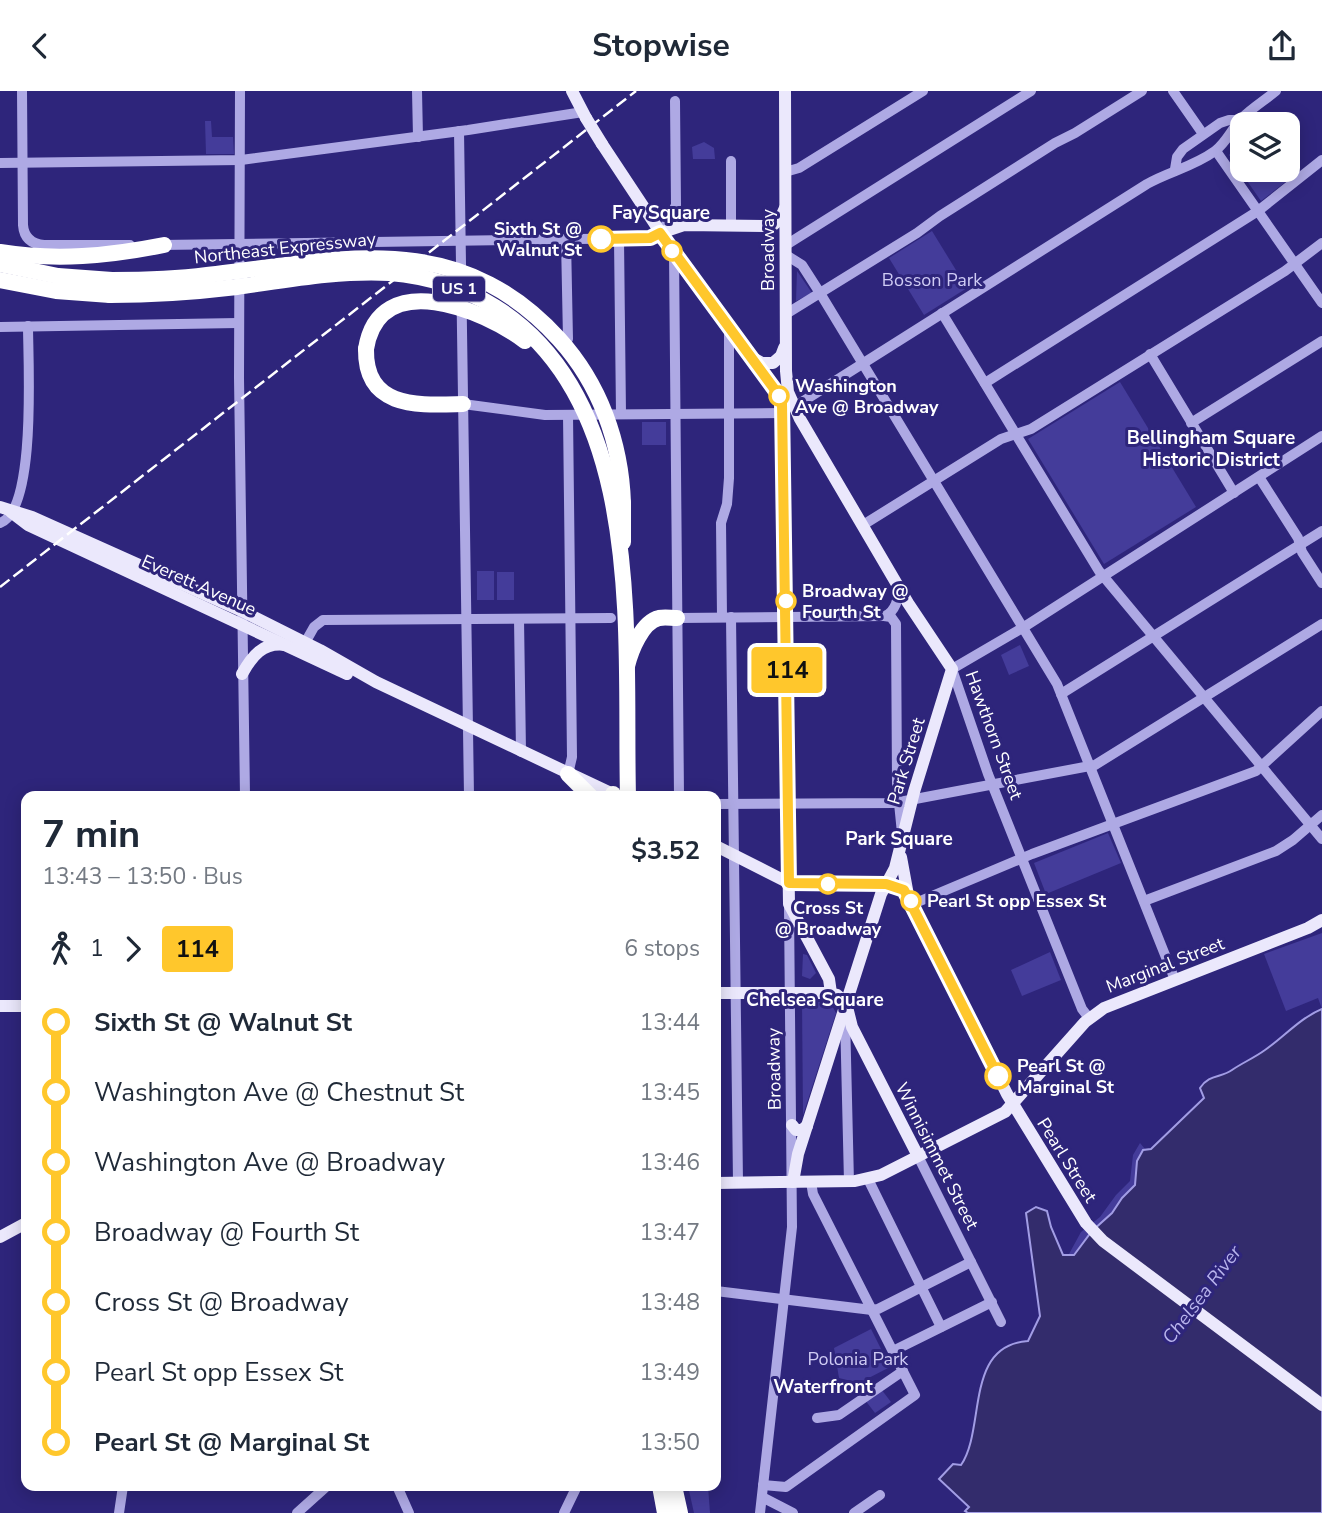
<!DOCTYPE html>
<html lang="en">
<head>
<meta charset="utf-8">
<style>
  :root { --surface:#fff; --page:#f6f6f7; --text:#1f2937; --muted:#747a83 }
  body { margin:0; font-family:"Nunito Sans",sans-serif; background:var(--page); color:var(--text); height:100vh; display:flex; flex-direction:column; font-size:26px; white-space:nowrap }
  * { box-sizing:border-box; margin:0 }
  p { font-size:23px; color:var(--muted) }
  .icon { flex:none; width:38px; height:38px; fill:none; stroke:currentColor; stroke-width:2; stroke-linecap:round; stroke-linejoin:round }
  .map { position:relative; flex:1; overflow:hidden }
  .drawer { position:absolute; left:21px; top:700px; width:700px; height:700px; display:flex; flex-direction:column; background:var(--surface); border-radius:14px; box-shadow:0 4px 18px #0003 }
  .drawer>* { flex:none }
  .badge { padding:0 14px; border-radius:5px; font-size:24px; line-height:46px }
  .tools { position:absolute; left:1230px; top:21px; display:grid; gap:14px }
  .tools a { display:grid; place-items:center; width:70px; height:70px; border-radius:14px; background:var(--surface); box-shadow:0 4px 18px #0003; font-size:35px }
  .map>.badge { position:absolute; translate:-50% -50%; box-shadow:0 0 0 4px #fff }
  .legs { display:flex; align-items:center; gap:10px; height:77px; padding:0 21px; font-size:23px }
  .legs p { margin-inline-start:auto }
  .overview { display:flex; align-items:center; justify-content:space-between; height:119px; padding:0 21px }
  h1 { font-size:38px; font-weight:700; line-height:52px }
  ul { padding:0 21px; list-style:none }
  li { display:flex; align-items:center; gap:24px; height:70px; font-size:26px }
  li i { display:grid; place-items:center; width:10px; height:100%; margin:0 9px; background:currentColor }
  li i::after { content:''; width:18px; height:18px; margin:-9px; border:5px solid; border-radius:50%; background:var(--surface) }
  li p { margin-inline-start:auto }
  li:first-child i { background:linear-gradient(#0000 50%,currentColor 0) }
  li:last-child i { background:linear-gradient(currentColor 50%,#0000 0) }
  header { display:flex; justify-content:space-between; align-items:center; height:91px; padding:0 21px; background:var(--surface); font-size:32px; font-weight:700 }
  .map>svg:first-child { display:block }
  .green { fill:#443c9a }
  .water { fill:#332c6c; stroke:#a29de5; stroke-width:2 }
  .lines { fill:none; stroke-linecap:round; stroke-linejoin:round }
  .minor { stroke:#aea9e4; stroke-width:10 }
  .major { stroke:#ebe8fc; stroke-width:12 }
  .highway { stroke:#fff; stroke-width:16 }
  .rail { stroke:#fff; stroke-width:2.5; stroke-dasharray:12 5; stroke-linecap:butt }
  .major-bridge { stroke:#ebe8fc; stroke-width:12 }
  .highway-bridge { stroke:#fff; stroke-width:16 }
  .line-1-casing { stroke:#fff; stroke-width:16 }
  .line-1 { stroke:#ffc72c; stroke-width:10 }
  .stop-1-dot { fill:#fff; stroke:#ffc72c; stroke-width:3.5 }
  .labels { text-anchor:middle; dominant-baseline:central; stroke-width:6; stroke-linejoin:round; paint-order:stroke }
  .shield { fill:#2e257b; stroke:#c0bed7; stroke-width:2 }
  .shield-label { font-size:16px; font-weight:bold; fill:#fff }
  .stop-label { font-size:18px; font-weight:bold; fill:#fff; stroke:#2e257b; text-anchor:start }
  .street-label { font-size:18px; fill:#fff; stroke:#2e257b }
  .park-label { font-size:18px; fill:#cfcbf4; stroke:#2e257b }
  .neighbourhood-label { font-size:19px; font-weight:bold; fill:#fff; stroke:#2e257b }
  .water-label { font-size:19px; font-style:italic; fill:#b8b4ec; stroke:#2e257b }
</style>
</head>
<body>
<header><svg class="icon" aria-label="back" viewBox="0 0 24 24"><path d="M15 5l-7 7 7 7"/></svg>Stopwise<svg class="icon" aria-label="share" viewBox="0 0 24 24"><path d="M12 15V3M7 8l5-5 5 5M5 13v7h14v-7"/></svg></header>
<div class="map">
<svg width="1322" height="1422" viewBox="0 0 1322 1422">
  <rect width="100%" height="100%" fill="#2e257b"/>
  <g class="green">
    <path d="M205,30H211L212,46H233L234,63H206Z"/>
    <path d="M1242,48V79H1280L1288,89L1261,110L1229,64Z"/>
    <path d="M704,51L714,57L715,68H693L692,56Z"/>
    <path d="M932,140L967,197L924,224L889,167Z"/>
    <path d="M797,180L812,202L796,210Z"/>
    <path d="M1120,291L1196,416L1104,473L1028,348Z"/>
    <rect x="642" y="331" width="24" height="23"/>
    <rect x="477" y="480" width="17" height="29"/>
    <rect x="497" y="481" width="17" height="28"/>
    <path d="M1020,554L1029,575L1009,584L1001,564Z"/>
    <path d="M1108,742L1121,772L1046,803L1034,772Z"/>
    <path d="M1322,842V918L1318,907L1286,920L1264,863Z"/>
    <path d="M1050,861L1061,889L1022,905L1011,879Z"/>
    <path d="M803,863L807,864L816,882L810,888L802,885Z"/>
    <path d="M802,911H830L836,922L803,1024Z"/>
    <path d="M1140,1052L1145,1058L1137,1070L1135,1094L1122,1107L1112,1122L1092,1140L1073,1164L1069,1163L1081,1141L1100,1126L1116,1104L1130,1090L1133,1064Z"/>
    <path d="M871,1238L890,1276L859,1292L839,1287L834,1257Z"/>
    <path d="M881,1298L891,1311L875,1322L865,1309Z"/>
    <path d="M688,1395H708L710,1422H694Z"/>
  </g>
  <path class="water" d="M1322,918V1422H968L965,1420L969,1416L939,1388L953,1373L961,1374C986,1338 964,1254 1028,1250L1040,1225L1026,1122L1036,1116L1047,1120L1051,1136L1063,1164H1074L1092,1140L1112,1122L1122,1107L1135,1094L1137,1070L1143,1059L1151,1058L1204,1007L1200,997C1209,983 1221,987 1232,979C1242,972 1254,967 1265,959C1284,946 1300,927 1322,918Z"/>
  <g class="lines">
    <g class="minor">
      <path d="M22,0L23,134C24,147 32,153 44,154H130"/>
      <path d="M240,0L239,287L245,705"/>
      <path d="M417,0L418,46"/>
      <path d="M1173,0L1203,43"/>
      <path d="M459,40L469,705"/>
      <path d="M1216,60L1322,212"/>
      <path d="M0,72L241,69L468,39L583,21"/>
      <path d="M1175,78L1177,66L1183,58L1220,32L1229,29H1240"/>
      <path d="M785,81L799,77L923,0"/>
      <path d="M731,135V70"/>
      <path d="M619,148L621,323"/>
      <path d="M566,149L568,248"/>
      <path d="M160,154L650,147L663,139L676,114L675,10"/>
      <path d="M786,154L1031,0"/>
      <path d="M674,162L679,705"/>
      <path d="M786,164L802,174L820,202L1057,593L1175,889"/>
      <path d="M942,222L1099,480L1322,748"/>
      <path d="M786,223L917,142L940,125L1055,52L1075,42L1142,0"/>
      <path d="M0,236L238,232"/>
      <path d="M1150,263L1234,402"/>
      <path d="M985,292L1258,120L1322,69"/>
      <path d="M463,313L545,324L784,322"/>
      <path d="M794,316L1147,93C1170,80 1193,76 1215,60C1227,51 1232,37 1242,27C1252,17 1265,9 1276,0"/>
      <path d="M568,324L572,666L568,683"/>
      <path d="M1191,332L1322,250"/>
      <path d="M1259,386L1298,447L1302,461L1322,492"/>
      <path d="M0,432C37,419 28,269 28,235"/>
      <path d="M863,434L1001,348L1031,338L1285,180L1322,152"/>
      <path d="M884,525L891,526L896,533L897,692L902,742"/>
      <path d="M722,526L721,432L727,413L729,387V237"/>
      <path d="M731,526L738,1092"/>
      <path d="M677,527L885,525C895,521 899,507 899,497"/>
      <path d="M519,528L521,661"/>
      <path d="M301,559L314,536L323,529L611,527"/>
      <path d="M1061,603L1322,440"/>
      <path d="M716,713L894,712L1095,674L1322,533"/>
      <path d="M1144,810L1276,760L1293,749L1322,724"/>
      <path d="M913,813L1032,763L1256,680L1322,620"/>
      <path d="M845,925L849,1091"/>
      <path d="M1089,927L1082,918L988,683L952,578L1024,536L1322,345"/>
      <path d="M918,1065L1001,1231"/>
      <path d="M868,1088L941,1236"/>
      <path d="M716,1200L872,1219L878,1218L971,1171"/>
      <path d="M893,1260L992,1211"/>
      <path d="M817,1327L839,1324L903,1280"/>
      <path d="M763,1394L786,1396L915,1304L813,1103L811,1091"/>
      <path d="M397,1395L409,1422"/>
      <path d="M762,1406L793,1422"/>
      <path d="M119,1422L123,1395"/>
      <path d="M297,1422L327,1395"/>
      <path d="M564,1422L577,1395"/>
      <path d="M760,1422L792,1136L789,816"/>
      <path d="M854,1422L880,1404"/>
    </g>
    <g class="major">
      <path d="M572,0L586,27"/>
      <path d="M785,0L786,280L788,301L800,328L908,512L952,578L914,701L895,777L881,803L798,1063L793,1091"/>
      <path d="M602,53L686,180L775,299L782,312L789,813L829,888L831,902"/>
      <path d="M660,142L684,134L772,135L780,128L785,117"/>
      <path d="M753,267L762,272H773L781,265L784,257"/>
      <path d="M0,416L32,426L242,520L320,559L376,591L617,705"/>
      <path d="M11,421L28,434L347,583"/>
      <path d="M242,583C252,565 263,551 285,554"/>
      <path d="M716,755L789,792L886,793L898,795L908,804"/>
      <path d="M901,766L908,804L1007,1003L1086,1132L1103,1150L1322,1314"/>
      <path d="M716,902H827L837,904L846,912L852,936L918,1065"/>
      <path d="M0,915H26"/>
      <path d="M792,1034L796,1039H802L807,1035"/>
      <path d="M716,1092L855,1090L881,1084L1005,1021L1085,931L1104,917L1308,837L1322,829"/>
      <path d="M0,1146L26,1132"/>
    </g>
    <g class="highway">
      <path d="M0,161C57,170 108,165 164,154"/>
      <path d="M0,173L58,185L112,189"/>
      <path d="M0,189L56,200L110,204"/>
      <path d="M366,258C365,319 420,314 463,313"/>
      <path d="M623,412V451"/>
      <path d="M627,575C631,559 642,531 659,527C665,526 671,527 677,527"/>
      <path d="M568,683L590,705"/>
      <path d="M613,703V705"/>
      <path d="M660,1395L665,1422"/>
      <path d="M674,1395L680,1422"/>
    </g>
    <path class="rail" d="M0,496L636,0"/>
    <path class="major-bridge" d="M586,27L602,53"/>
    <g class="highway-bridge">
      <path d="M112,189C144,189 176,188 207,184C339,169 456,135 559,248C600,293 621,352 623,412"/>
      <path d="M110,204C153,204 195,201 237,196C287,189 339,179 390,182C426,185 463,196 495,216C648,311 624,550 628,705"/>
      <path d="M366,258C379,175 484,219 525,250"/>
    </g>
  </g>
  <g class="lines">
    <g class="line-1-casing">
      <path id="line-1" d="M601,148L650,147L660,142L775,299L782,312L789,792L886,793L904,799L998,985"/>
    </g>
    <use href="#line-1" class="line-1"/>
  </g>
  <g class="stop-1-dot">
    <circle cx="601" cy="148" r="12"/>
    <circle cx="672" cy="160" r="9"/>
    <circle cx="779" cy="305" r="9"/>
    <circle cx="786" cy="510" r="9"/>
    <circle cx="828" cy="793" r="9"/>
    <circle cx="911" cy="810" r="9"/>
    <circle cx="998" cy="985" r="12"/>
  </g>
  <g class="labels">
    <rect class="shield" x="433" y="185.5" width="52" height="25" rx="5"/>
    <g class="shield-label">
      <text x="459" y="198">US 1</text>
    </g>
    <g class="stop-label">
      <text x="582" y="138" text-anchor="end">Sixth St @<tspan x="582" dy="21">Walnut St</tspan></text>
      <text x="795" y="295">Washington<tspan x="795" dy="21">Ave @ Broadway</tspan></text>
      <text x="802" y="500">Broadway @<tspan x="802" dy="21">Fourth St</tspan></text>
      <text x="927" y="810">Pearl St opp Essex St</text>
      <text x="828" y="817" text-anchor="middle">Cross St<tspan x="828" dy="21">@ Broadway</tspan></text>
      <text x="1017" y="975">Pearl St @<tspan x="1017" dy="21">Marginal St</tspan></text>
    </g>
    <g class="street-label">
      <text transform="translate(285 157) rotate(-6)">Northeast Expressway</text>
      <text transform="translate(768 159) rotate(-90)">Broadway</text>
      <text transform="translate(199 494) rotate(24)">Everett Avenue</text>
      <text transform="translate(994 644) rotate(70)">Hawthorn Street</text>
      <text transform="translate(906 670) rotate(-73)">Park Street</text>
      <text transform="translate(1165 874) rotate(-21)">Marginal Street</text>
      <text transform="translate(774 978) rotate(-91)">Broadway</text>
      <text transform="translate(937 1065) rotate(63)">Winnisimmet Street</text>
      <text transform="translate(1067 1069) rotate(58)">Pearl Street</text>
    </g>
    <g class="park-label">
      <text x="932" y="189">Bosson Park</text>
      <text x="858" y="1268">Polonia Park</text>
    </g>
    <g class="neighbourhood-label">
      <text x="661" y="122">Fay Square</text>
      <text x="1211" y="347">Bellingham Square<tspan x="1211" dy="22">Historic District</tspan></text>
      <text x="899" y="748">Park Square</text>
      <text x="815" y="909">Chelsea Square</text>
      <text x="823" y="1296">Waterfront</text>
    </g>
    <g class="water-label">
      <text transform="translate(1202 1204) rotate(-53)">Chelsea River</text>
    </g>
  </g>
</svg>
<div class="tools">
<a><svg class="icon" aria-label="layers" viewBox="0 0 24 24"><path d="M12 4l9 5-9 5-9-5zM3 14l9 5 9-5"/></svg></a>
</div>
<b class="badge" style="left:787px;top:579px;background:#ffc72c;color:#111">114</b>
<section class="drawer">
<div class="overview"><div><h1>7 min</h1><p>13:43 – 13:50 · Bus</p></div><b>$3.52</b></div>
<div class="legs"><svg class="icon" aria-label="walk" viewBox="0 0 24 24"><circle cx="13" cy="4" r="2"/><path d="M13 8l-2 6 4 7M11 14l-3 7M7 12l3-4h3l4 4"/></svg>1<svg class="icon" aria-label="forward" viewBox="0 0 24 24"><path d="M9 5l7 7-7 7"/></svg><b class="badge" style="background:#ffc72c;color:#111">114</b><p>6 stops</p></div>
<ul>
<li><i style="color:#ffc72c"></i><b>Sixth St @ Walnut St</b><p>13:44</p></li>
<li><i style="color:#ffc72c"></i><span>Washington Ave @ Chestnut St</span><p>13:45</p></li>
<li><i style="color:#ffc72c"></i><span>Washington Ave @ Broadway</span><p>13:46</p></li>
<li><i style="color:#ffc72c"></i><span>Broadway @ Fourth St</span><p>13:47</p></li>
<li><i style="color:#ffc72c"></i><span>Cross St @ Broadway</span><p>13:48</p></li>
<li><i style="color:#ffc72c"></i><span>Pearl St opp Essex St</span><p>13:49</p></li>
<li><i style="color:#ffc72c"></i><b>Pearl St @ Marginal St</b><p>13:50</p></li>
</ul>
</section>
</div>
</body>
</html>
